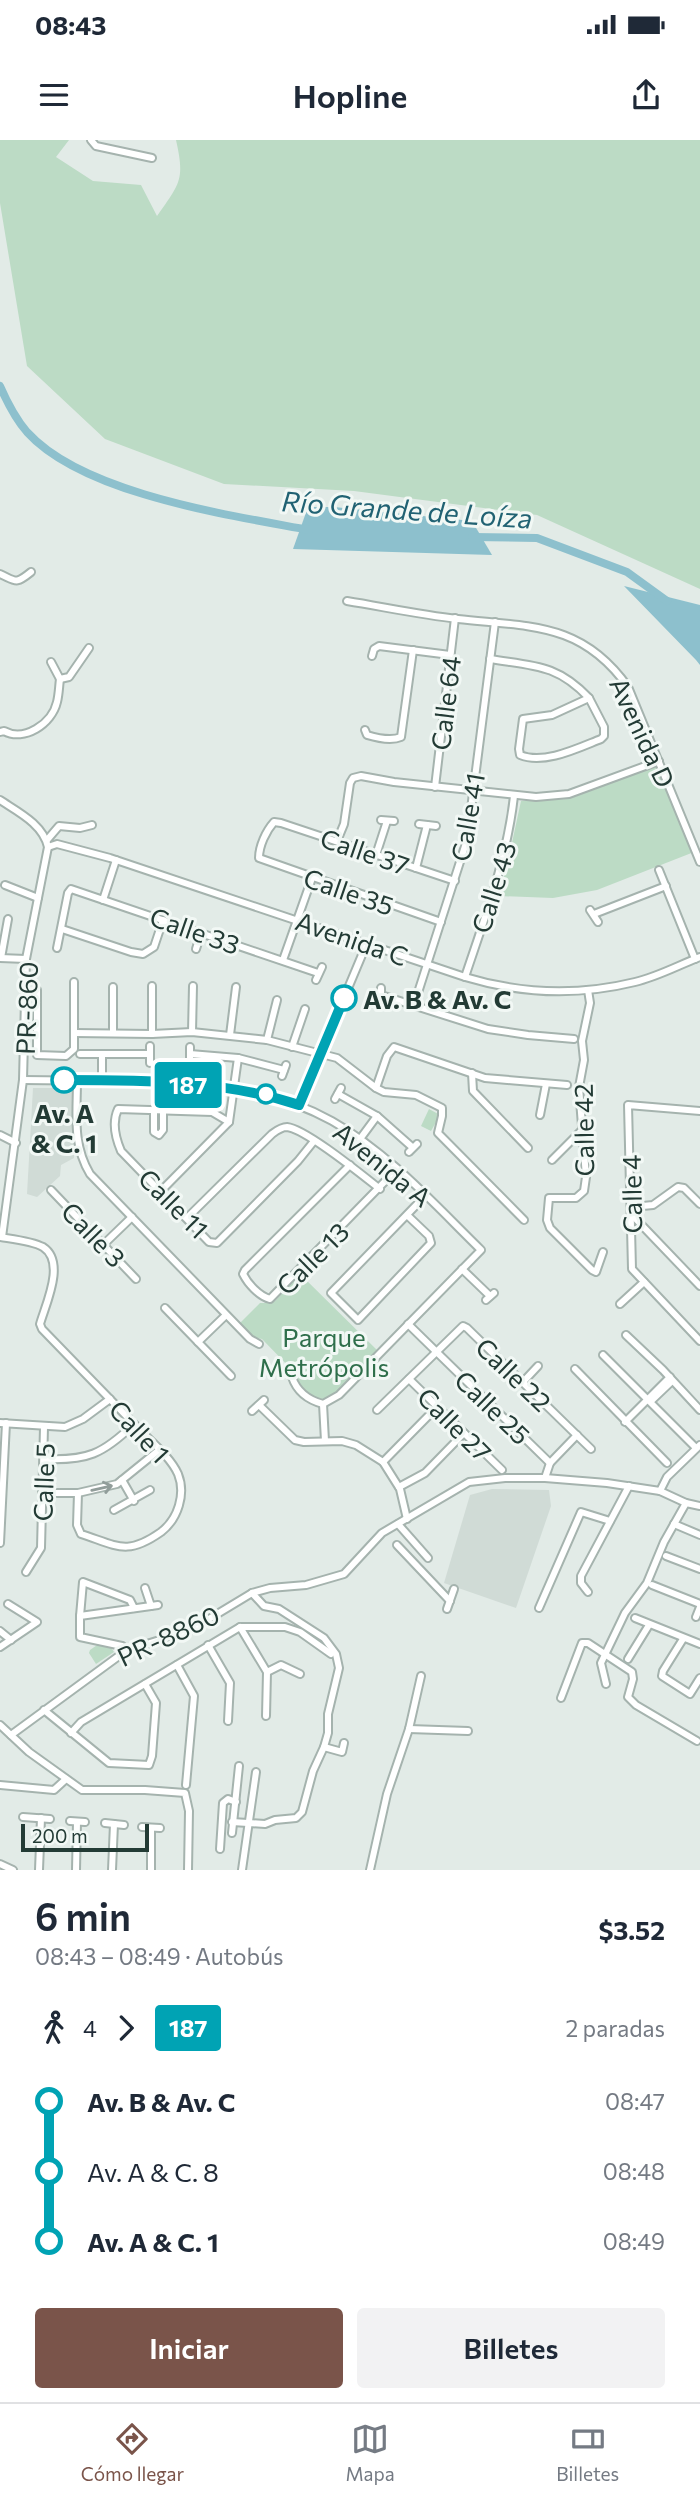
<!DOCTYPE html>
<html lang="es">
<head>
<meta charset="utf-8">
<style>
  :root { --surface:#fff; --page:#f2f2f3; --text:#1f2937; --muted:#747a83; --line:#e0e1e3; --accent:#7a544a }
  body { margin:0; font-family:Commissioner,sans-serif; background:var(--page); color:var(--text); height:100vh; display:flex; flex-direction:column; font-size:26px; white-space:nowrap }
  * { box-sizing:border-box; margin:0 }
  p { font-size:23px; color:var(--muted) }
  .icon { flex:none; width:38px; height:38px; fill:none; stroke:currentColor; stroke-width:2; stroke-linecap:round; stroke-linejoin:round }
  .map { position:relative; height:1730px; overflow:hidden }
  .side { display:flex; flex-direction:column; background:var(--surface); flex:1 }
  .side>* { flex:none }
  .badge { padding:0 14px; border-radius:5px; font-size:24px; line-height:46px }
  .scale { position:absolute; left:21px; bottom:18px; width:128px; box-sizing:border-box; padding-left:7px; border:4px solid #233b35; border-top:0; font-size:19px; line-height:24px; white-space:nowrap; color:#233b35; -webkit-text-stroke:5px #f2f8f5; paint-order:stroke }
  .map>.badge { position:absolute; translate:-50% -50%; box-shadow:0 0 0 4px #fff }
  .legs { display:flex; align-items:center; gap:10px; height:77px; padding:0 35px; font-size:23px }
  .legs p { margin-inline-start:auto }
  .summary { display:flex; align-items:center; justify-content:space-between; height:119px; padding:0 35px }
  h1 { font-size:38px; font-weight:600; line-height:52px }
  .primary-button { display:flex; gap:14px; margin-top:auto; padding:14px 35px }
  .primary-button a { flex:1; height:80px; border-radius:7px; background:var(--accent); color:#fff; font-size:28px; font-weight:600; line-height:80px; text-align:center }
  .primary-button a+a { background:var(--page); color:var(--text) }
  ul { padding:0 35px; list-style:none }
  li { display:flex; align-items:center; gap:24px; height:70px; font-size:26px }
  li i { display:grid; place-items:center; width:10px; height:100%; margin:0 9px; background:currentColor }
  li i::after { content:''; width:18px; height:18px; margin:-9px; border:5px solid; border-radius:50%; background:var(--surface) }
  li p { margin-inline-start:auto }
  li:first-child i { background:linear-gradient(#0000 50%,currentColor 0) }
  li:last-child i { background:linear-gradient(currentColor 50%,#0000 0) }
  .status { display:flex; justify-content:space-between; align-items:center; height:49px; padding:0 35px; background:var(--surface); direction:ltr }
  .status svg { height:19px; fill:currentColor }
  header { display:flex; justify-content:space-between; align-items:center; height:91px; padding:0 35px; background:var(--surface); font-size:32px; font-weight:600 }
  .tabs { display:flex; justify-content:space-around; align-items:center; height:98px; border-top:2px solid var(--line); background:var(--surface); font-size:19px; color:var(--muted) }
  .tabs a { display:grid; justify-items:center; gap:4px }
  .tabs .selected { color:var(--accent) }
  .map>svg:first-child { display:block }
  .built { fill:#d0dbd6 }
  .green { fill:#bcdbc5 }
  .water { fill:#8dc0cd }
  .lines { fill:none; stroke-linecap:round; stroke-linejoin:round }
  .river { stroke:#8dc0cd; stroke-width:8 }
  .minor-casing { stroke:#a5b3ae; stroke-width:10 }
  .minor { stroke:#fff; stroke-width:6 }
  .oneway { stroke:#919d9a }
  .line-1-casing { stroke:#fff; stroke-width:16 }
  .line-1 { stroke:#00a3b4; stroke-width:10 }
  .stop-1-dot { fill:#fff; stroke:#00a3b4; stroke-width:3.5 }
  .labels { text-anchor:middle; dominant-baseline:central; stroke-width:6; stroke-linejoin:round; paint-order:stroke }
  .street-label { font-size:26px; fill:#233b35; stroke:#f2f8f5 }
  .stop-label { font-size:26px; font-weight:bold; fill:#233b35; stroke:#f2f8f5; text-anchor:start }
  .park-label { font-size:26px; fill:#2f6f4b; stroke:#f2f8f5 }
  .water-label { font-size:28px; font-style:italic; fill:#216273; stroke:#f2f8f5 }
</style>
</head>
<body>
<div class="status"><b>08:43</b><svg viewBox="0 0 49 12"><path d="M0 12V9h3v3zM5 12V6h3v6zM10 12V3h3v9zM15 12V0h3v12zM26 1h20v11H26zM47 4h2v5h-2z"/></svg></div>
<header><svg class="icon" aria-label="menu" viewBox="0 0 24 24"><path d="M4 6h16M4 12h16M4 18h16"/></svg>Hopline<svg class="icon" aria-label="share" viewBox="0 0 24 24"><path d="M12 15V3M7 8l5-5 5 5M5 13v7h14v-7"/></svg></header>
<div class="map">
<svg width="700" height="1730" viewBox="0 0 700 1730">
  <rect width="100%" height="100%" fill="#e2ebe7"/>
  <g class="built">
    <path d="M33,948H77L74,1018L61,1025L60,1036L37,1057L27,1054Z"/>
    <path d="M492,1349L549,1350L551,1366L516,1468L444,1443L470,1355Z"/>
  </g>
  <g class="green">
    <path d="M0,0H69L56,17L93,41L141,45L157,76C180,43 185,40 176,0H700V449L537,375L354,351L224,344L105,299L27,226L0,63Z"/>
    <path d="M658,625L694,712L597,750L553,758L498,756L507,726L521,661L568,659Z"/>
    <path d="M429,969L440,975L431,991L421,986Z"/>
    <path d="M300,1134L378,1211L334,1256L327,1260L312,1258L299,1247L296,1234L262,1199L251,1197L239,1184L260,1163H270L275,1161Z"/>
    <path d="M103,1501L107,1502L114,1512L96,1524L89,1513L90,1510Z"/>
  </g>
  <g class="water">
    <path d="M308,367H334L472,381L492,415L293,409Z"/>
    <path d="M624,446L700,465V525L696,520Z"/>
  </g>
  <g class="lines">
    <g class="river">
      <path d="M0,246C7,262 15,278 27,292C83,354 229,375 309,390"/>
      <path d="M472,397L537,398L627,432L667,461"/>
    </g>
    <g class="minor-casing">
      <g id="minor">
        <path d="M91,0L96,6L152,18"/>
        <path d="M0,434C16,441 15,445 31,432"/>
        <path d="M347,461C384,467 421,475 458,479C531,487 582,482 628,547L700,722"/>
        <path d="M372,516L374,509L379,506L450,515"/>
        <path d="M490,519C534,526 557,524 589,558"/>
        <path d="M51,522L60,539"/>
        <path d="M60,539L69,537L89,508"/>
        <path d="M589,558L604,587V596L601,599C578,608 544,625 520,615L519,609L523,579L552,575Z"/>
        <path d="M365,590L367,595C377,598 392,601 401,597L413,510"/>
        <path d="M0,592L4,591C24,602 52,584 57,562C59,554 59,546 60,539"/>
        <path d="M435,647L455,478"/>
        <path d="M0,660C18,672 43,684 48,707L26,819L23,940L2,1097"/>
        <path d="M381,680L394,681"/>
        <path d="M419,684L436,686"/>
        <path d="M47,700L59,686L80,688L92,685"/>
        <path d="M337,701L344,684L350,643L353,638L361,636L394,642L536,657L569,654L659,621"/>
        <path d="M48,707L57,704L110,718L465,837C521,854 578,856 635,842C657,837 679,825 700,817"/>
        <path d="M376,715L387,681"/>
        <path d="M416,728L427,685"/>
        <path d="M659,730L695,819"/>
        <path d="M5,745L38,758"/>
        <path d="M103,760L116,720"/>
        <path d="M590,770L598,782"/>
        <path d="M594,774L666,746"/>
        <path d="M441,782L259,718C259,706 266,691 274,682L281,683L455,741"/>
        <path d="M62,789L131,812L143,814L154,807L163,780"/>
        <path d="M57,808L68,753L71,749L318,833"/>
        <path d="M196,809L201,793"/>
        <path d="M0,818L26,819"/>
        <path d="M1,818L8,779"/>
        <path d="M283,820L312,738"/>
        <path d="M465,837C485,777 507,719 514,656"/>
        <path d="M316,840L322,827"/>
        <path d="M113,847V893"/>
        <path d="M37,850V915L66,916L74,909V842"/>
        <path d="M588,850L590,863L582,901L584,920L579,947L586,1037L584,1051L576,1058H549L547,1080L550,1088L592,1130L596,1132L603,1112"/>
        <path d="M381,855L488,889L528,895L574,899"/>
        <path d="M374,861L381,855V848"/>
        <path d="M414,865L467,700L495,482"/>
        <path d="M192,892L193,846"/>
        <path d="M74,893L152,894L192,892L267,900L337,918L376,948L384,952L416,955L442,968V976L438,993L524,1080"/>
        <path d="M152,894V846"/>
        <path d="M230,895L236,847"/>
        <path d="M267,900L277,860"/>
        <path d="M292,907L305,869"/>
        <path d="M80,914H150"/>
        <path d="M190,914L238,918L284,930"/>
        <path d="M150,923V906"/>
        <path d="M190,923V907"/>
        <path d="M472,933L473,951L528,1008"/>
        <path d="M282,936L286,925"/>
        <path d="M23,940C67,940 112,941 156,943C220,946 275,949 332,981C389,1013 435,1065 481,1110L339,1255L323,1264C308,1260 297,1252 292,1237"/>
        <path d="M77,940C77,974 72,1004 90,1034L250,1199L259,1204"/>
        <path d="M102,941V914"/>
        <path d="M376,948L387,916L394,907L485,938L567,945"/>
        <path d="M338,954L377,976L412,1007"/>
        <path d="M335,959L341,948"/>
        <path d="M299,965L367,803"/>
        <path d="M154,970V992L159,995L163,990V970"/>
        <path d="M700,971L628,965L632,1129L700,1201"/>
        <path d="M540,975L546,944"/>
        <path d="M229,982L212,972L118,969C112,982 115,997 121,1011L209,1102L217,1103L298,1021L314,1001"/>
        <path d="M0,995L16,1003"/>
        <path d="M360,999L377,976"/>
        <path d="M409,1012L417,1004"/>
        <path d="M552,1020L583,989"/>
        <path d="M350,1025L245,1130L243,1134C248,1144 259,1156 270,1159L397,1029"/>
        <path d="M51,1050L136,1139"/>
        <path d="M160,1052L229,982L238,918"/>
        <path d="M632,1067L653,1065L678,1047L684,1048L700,1064"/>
        <path d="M407,1075L429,1096L431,1103L358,1180L331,1153L425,1056"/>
        <path d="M632,1075L700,1146"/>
        <path d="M187,1078L272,994C276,991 281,987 287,987C306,989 362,1035 380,1049"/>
        <path d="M0,1097C12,1099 32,1101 43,1107C66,1122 46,1163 40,1184L42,1189C73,1221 104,1253 136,1286C149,1300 170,1316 178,1334C186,1354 178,1379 161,1392C127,1416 118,1406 81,1394L77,1385L78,1353"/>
        <path d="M104,1104L132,1077"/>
        <path d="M462,1129L490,1156"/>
        <path d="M486,1160L494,1153"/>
        <path d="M620,1164L644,1142"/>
        <path d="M165,1168L231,1236"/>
        <path d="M408,1184L550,1323"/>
        <path d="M626,1195L663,1230L700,1270"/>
        <path d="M198,1202L226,1175"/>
        <path d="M603,1215L696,1308"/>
        <path d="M575,1229L667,1323"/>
        <path d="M409,1239L502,1330"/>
        <path d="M523,1242L538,1226"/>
        <path d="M651,1261L672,1241"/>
        <path d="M323,1264L325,1301"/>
        <path d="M259,1265L295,1300L304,1302L342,1301L356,1305L383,1322L400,1349L407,1379"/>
        <path d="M377,1270L463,1186L467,1188L591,1309"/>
        <path d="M252,1271L264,1260"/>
        <path d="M625,1282L670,1237"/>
        <path d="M0,1283L65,1287L83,1279L110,1259"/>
        <path d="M44,1319C87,1321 103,1314 134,1284"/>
        <path d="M383,1322L437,1267"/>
        <path d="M545,1338L550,1323L577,1295"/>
        <path d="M122,1340L134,1361"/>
        <path d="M399,1347L425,1333L464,1293"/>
        <path d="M660,1351L667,1337L700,1305"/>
        <path d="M42,1353H78L117,1344L159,1310"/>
        <path d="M114,1370L150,1350"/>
        <path d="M398,1384L428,1418"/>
        <path d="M674,1384L700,1395"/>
        <path d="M0,1403L6,1283"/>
        <path d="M397,1405L450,1461"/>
        <path d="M666,1416L700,1429"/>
        <path d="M26,1432L41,1408L44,1287"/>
        <path d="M652,1445L700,1464"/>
        <path d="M145,1448L151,1466L158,1465"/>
        <path d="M588,1452L581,1443V1436L629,1346"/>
        <path d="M539,1468L581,1372L610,1381"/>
        <path d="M447,1469L454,1449"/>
        <path d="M80,1476L83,1442L130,1460L134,1468"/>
        <path d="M696,1477L700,1467"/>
        <path d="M635,1478L700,1504"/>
        <path d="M240,1487L267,1532L266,1576"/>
        <path d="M0,1491L11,1500"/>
        <path d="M683,1499L663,1531L662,1536L690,1554L700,1538"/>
        <path d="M208,1505L230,1543L228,1581"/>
        <path d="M0,1507L37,1482L8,1464"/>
        <path d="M127,1510L122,1506L80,1497V1476L151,1466"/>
        <path d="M628,1519L649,1485"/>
        <path d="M177,1525L194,1556L186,1645"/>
        <path d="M267,1532L281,1525L300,1534"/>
        <path d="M606,1544L601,1523L625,1473L647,1443L664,1402L686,1363"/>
        <path d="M561,1558L582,1503H588L632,1532L633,1539L628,1557L636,1565L697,1601"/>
        <path d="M44,1570L109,1623L149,1625L152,1616L156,1563L145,1544"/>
        <path d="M0,1585L29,1612L82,1650H145L185,1653L189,1671L188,1730"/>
        <path d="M409,1589L468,1591"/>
        <path d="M71,1593L81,1582L240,1487H285L300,1492L331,1514"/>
        <path d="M11,1595L127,1510L189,1491L252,1453L270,1448L306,1445L344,1434L382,1393L469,1342L505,1338H545L607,1343L660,1351L686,1363L700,1366"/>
        <path d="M324,1607L342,1612L344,1603"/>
        <path d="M0,1645L54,1650L66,1639"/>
        <path d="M23,1677L50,1679"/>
        <path d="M70,1681L85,1682"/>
        <path d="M232,1682L265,1684L275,1680L296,1678L302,1672L313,1631L324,1607L328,1593V1574L339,1528L336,1514L324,1498L279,1469L264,1466L252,1453"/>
        <path d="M105,1683L124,1685"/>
        <path d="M142,1687L160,1688"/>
        <path d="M232,1693L239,1626"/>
        <path d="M220,1709L223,1663L228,1659L236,1662"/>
        <path d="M0,1724L13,1730"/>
        <path d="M39,1730L41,1678"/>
        <path d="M76,1730L77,1682"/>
        <path d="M112,1730L114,1684"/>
        <path d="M151,1730V1688"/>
        <path d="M242,1730L256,1632"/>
        <path d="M370,1730L387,1654L409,1589L421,1536"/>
      </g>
    </g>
    <use href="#minor" class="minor"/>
  </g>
  <defs><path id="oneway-shaft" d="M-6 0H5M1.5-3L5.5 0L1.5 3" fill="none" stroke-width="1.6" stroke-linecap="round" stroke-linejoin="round" transform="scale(1.75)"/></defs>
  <use class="oneway" href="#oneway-shaft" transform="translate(102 1348) rotate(-13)"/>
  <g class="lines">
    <g class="line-1-casing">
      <path id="line-1" d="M64,940C143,940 224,940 299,965L344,858"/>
    </g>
    <use href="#line-1" class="line-1"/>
  </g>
  <g class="stop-1-dot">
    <circle cx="344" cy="858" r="12"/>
    <circle cx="64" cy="940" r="12"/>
    <circle cx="266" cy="954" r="9"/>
  </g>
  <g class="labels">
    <g class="street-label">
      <text transform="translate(445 563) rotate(-83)">Calle 64</text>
      <text transform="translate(643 592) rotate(65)">Avenida D</text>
      <text transform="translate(467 677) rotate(-80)">Calle 41</text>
      <text transform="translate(365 711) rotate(19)">Calle 37</text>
      <text transform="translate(493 747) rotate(-73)">Calle 43</text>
      <text transform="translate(349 751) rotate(19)">Calle 35</text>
      <text transform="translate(195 790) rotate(19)">Calle 33</text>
      <text transform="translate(352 798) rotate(19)">Avenida C</text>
      <text transform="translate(26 868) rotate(-88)">PR-860</text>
      <text transform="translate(583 990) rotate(-91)">Calle 42</text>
      <text transform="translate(383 1024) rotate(39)">Avenida A</text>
      <text transform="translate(631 1054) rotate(-91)">Calle 4</text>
      <text transform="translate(174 1063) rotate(45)">Calle 11</text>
      <text transform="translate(94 1094) rotate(46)">Calle 3</text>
      <text transform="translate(312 1118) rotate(-45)">Calle 13</text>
      <text transform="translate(514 1234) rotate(44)">Calle 22</text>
      <text transform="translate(493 1267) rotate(44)">Calle 25</text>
      <text transform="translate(455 1284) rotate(45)">Calle 27</text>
      <text transform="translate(140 1291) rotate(47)">Calle 1</text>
      <text transform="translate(43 1342) rotate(-88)">Calle 5</text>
      <text transform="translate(168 1495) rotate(-25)">PR-8860</text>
    </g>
    <g class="stop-label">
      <text x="363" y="858">Av. B &amp; Av. C</text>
      <text x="64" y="972" text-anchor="middle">Av. A<tspan x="64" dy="30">&amp; C. 1</tspan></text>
    </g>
    <g class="park-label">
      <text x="324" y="1196">Parque<tspan x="324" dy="30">Metrópolis</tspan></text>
    </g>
    <g class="water-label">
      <text transform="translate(407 369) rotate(4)">Río Grande de Loíza</text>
    </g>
  </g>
</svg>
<div class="scale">200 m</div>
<b class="badge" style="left:188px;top:945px;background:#00a3b4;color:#fff">187</b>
</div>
<section class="side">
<div class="summary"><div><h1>6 min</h1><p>08:43 – 08:49 · Autobús</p></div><b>$3.52</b></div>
<div class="legs"><svg class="icon" aria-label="walk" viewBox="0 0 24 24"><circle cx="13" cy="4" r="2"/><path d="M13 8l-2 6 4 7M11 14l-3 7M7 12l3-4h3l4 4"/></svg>4<svg class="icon" aria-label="forward" viewBox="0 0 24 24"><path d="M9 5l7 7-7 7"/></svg><b class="badge" style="background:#00a3b4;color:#fff">187</b><p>2 paradas</p></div>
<ul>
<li><i style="color:#00a3b4"></i><b>Av. B &amp; Av. C</b><p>08:47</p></li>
<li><i style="color:#00a3b4"></i><span>Av. A &amp; C. 8</span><p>08:48</p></li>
<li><i style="color:#00a3b4"></i><b>Av. A &amp; C. 1</b><p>08:49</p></li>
</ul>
<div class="primary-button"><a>Iniciar</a><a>Billetes</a></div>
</section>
<nav class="tabs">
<a class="selected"><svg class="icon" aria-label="directions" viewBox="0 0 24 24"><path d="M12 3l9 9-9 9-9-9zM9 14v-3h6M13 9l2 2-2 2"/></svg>Cómo llegar</a>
<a><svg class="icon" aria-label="map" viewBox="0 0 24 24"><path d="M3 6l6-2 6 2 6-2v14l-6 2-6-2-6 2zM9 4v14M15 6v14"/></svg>Mapa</a>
<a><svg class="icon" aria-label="tickets" viewBox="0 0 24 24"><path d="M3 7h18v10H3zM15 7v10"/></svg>Billetes</a>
</nav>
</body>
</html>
